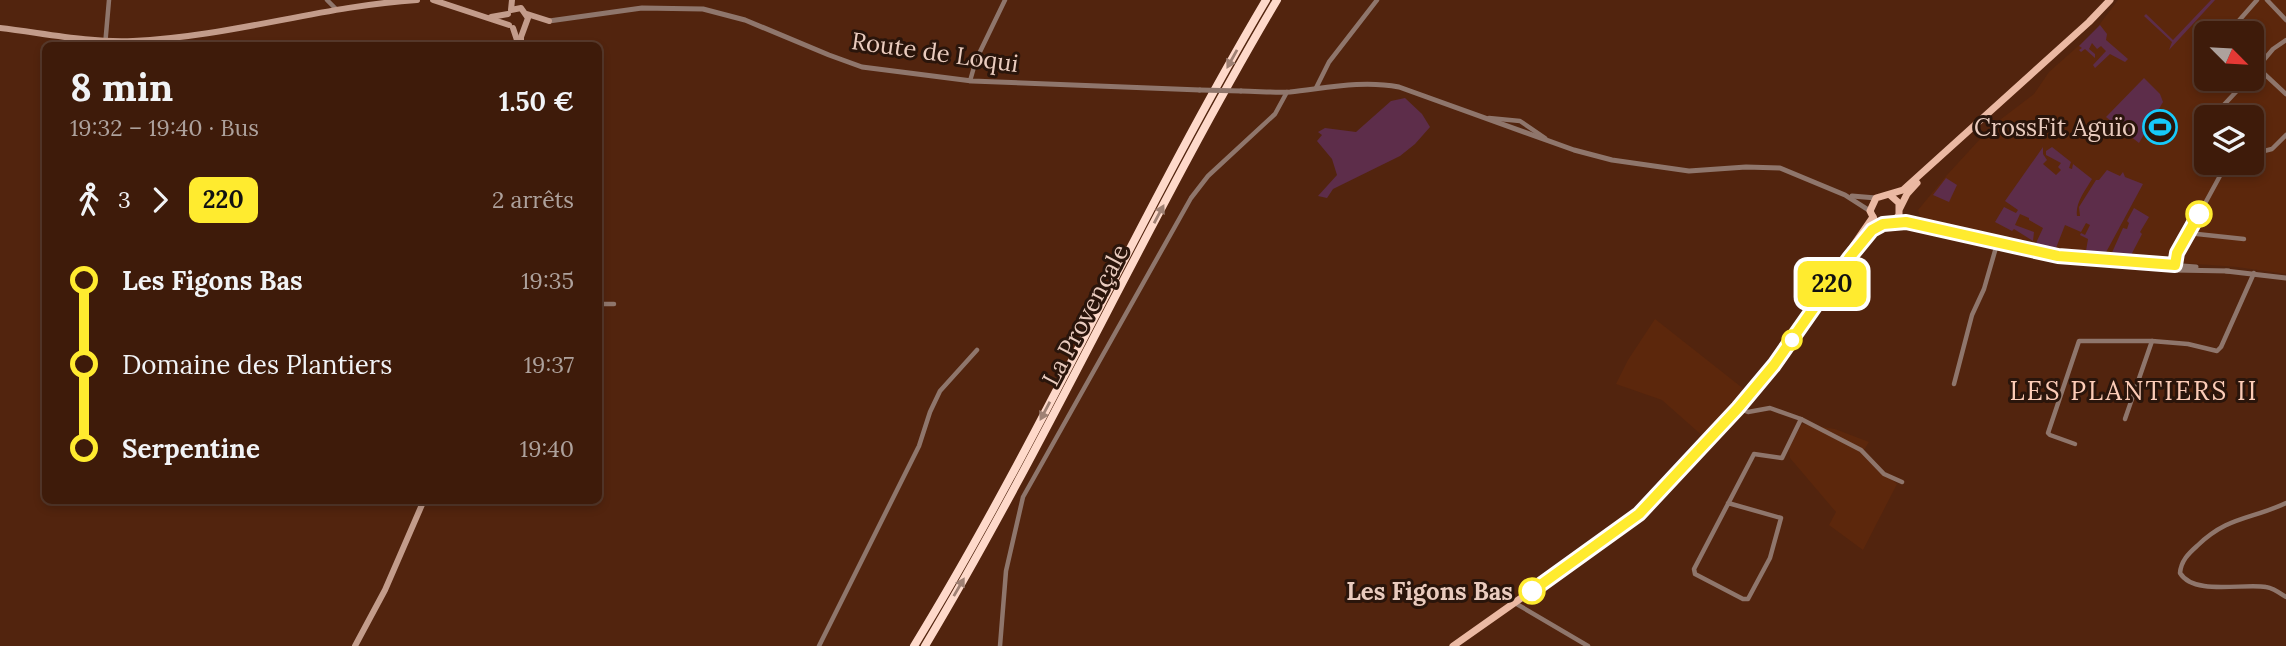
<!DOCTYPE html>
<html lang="fr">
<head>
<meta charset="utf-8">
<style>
  :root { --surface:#3e1b0a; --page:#452413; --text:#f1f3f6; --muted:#ada19c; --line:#57392b }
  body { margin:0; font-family:Lora,serif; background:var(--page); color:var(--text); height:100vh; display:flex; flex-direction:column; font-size:26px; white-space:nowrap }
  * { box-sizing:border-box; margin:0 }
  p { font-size:23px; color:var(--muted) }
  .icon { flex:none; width:38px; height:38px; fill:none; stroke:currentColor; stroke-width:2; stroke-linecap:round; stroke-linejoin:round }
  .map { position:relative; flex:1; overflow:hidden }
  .details { position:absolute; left:42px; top:42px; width:560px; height:462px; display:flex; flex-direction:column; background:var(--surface); border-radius:10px; box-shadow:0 4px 10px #0003,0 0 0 2px var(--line) }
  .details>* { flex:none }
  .badge { padding:0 14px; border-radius:10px; font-size:24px; line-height:46px }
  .needle { width:46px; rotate:114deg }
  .fabs { position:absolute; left:2194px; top:21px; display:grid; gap:14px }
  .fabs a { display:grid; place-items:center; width:70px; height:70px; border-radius:10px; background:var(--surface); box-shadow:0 4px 10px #0003,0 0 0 2px var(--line); font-size:35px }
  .map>.badge { position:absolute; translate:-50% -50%; box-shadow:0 0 0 4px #fff }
  .legs { display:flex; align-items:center; gap:10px; height:77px; padding:0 28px; font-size:23px }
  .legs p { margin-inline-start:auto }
  .summary { display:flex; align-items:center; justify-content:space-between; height:119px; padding:0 28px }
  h1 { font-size:38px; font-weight:800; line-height:52px }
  ul { padding:0 28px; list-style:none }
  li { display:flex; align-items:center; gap:24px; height:84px; font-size:26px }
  li i { display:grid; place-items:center; width:10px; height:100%; margin:0 9px; background:currentColor }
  li i::after { content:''; width:18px; height:18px; margin:-9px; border:5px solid; border-radius:50%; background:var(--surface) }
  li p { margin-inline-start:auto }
  li:first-child i { background:linear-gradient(#0000 50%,currentColor 0) }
  li:last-child i { background:linear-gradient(currentColor 50%,#0000 0) }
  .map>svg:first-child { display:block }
  .built { fill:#5c270c; fill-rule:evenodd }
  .green { fill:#5d2d4a }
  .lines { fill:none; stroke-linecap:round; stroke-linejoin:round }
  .minor { stroke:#8f766c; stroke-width:4.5 }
  .tertiary { stroke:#8f766c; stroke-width:5 }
  .secondary { stroke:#c39c8b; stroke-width:6 }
  .primary { stroke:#ebb9a3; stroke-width:7 }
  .motorway { stroke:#fed9ca; stroke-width:8 }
  .tertiary-bridge { stroke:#8f766c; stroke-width:5 }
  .oneway { fill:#9f8174 }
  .line-1-casing { stroke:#fff; stroke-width:16 }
  .line-1 { stroke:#ffeb2f; stroke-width:10 }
  .stop-1-dot { fill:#fff; stroke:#ffeb2f; stroke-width:3.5 }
  .labels { text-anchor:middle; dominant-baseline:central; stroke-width:6; stroke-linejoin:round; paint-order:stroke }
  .street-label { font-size:24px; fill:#e9cbbe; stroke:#2a150b }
  .poi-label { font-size:24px; fill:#e9cbbe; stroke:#2a150b; text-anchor:end }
  .stop-label { font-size:24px; font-weight:bold; fill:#e9cbbe; stroke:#2a150b; text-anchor:end }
  .neighbourhood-label { font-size:26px; letter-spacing:2px; fill:#fcccb7; stroke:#2a150b }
</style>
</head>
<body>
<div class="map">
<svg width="2286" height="646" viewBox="0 0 2286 646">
  <rect width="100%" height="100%" fill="#52240e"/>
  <g class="built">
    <path d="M2118,0H2286V274L2237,267L2077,255L2000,241L1988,236L1923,221L1921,219L1918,210L1947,175L1992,126L2034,94L2049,72L2093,33ZM2207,33H2252V79H2207ZM2207,117H2252V163H2207Z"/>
    <path d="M1655,319L1745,390L1705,438L1662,400L1616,384L1628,360Z"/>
    <path d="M1802,424L1835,429L1869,442L1862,453L1875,466L1897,484L1863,550L1829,525L1836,512L1790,458L1789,447Z"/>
  </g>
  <g class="green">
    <path d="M2211,0H2215L2169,50L2172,42L2144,16L2146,14L2173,40Z"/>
    <path d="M2100,25L2107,34L2106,40L2128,59L2125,62L2110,54L2095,68L2093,65L2106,51L2101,46L2097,49L2092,43L2089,49L2095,54V58L2085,49L2081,52L2079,50L2082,48L2079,46Z"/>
    <path d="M2144,78L2160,94L2163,102L2139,143L2106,117Z"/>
    <path d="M1405,98L1422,114L1430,127L1415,144L1400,156L1333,189L1327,198L1318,196L1337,175L1332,159L1317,141L1322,135L1318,132L1325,128L1356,132L1391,101Z"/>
    <path d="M2043,147V154L2047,160L2043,164L2056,175L2061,170L2058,167L2061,163L2046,155V151L2052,147L2071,162L2069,168L2072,169L2073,164L2092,179C2085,191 2075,203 2077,216H2080L2079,207L2096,180H2099L2107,170L2120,176L2123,172L2125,177L2143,184L2104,256L2063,253L2062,250L2086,251L2088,239L2080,235L2081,233L2085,235L2090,225L2086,223L2081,232L2065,225L2056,248L2058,249L2056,252L2039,249L2036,243L2043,228L2029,220V218L2020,214L2015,225L2034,232L2033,241L2014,229L2012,231L1995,222L2004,207L2016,213L2018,210L2005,201Z"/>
    <path d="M1946,178L1957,185L1949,202L1933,195Z"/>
    <path d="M2134,208L2149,217L2140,232L2142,234L2129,259L2110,257L2123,228L2127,229L2129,223L2127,221Z"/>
  </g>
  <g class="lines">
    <g class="minor">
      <path d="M327,0L336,9"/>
      <path d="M2267,0L2286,20"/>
      <path d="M2228,33L2257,0"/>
      <path d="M105,46L109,0"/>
      <path d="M2258,68L2286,94"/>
      <path d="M2252,74L2273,49L2286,40"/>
      <path d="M970,81L976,60L1005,0"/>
      <path d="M1316,88L1329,62L1377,0"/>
      <path d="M2209,117L2220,109L2248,79"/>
      <path d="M1489,118L1520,121L1545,138"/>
      <path d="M2252,154L2272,149L2286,135"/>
      <path d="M2190,231L2197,234L2244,239"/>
      <path d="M2168,264L2190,231L2227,163"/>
      <path d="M598,304H614"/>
      <path d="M1954,384L1972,315L1984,289L1997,244"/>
      <path d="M1738,408L1748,412L1770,408L1801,419L1861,450L1884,474L1902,482"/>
      <path d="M2125,419L2152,341"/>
      <path d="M2075,444L2050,435L2048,433L2079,341H2152L2188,344L2217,351L2221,347L2254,273"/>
      <path d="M1728,503L1781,518L1770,558L1748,599H1743L1695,574L1694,569L1754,454L1782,458L1801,419"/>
      <path d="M2286,503C2250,520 2228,516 2197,546C2188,554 2181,561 2180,573C2194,596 2243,583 2266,587C2273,588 2280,593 2286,597"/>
      <path d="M1515,603L1588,646"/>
      <path d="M819,646L919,446L930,412L940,391L977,350"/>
      <path d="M1000,646L1006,571L1023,497L1191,198L1208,176L1275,114L1287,92"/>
    </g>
    <g class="tertiary">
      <path d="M549,21L642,8L703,9L745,20L829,55L862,67L972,81L1200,90"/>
      <path d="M1241,91C1257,91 1274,93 1290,92C1327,88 1362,80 1399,87L1574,150L1612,160L1689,171L1746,167L1780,168L1845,195L1870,211"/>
      <path d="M1852,196L1876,198"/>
      <path d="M1892,223H1914L1997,244L2100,263L2174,270L2229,271"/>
      <path d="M2090,259L2196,267"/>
      <path d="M2226,271L2286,278"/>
    </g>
    <g class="secondary">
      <path d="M433,0L509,25"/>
      <path d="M512,0L511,10L521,8L528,18L521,37V46"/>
      <path d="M527,14L549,21"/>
      <path d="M491,17L508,14"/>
      <path d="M0,28C43,33 89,43 133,41C229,37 322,6 417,0"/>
      <path d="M513,28L518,43"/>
      <path d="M355,646L385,590L424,500"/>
    </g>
    <g class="primary">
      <path d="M1900,208L1907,194L1917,183"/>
      <path d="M1883,224L1875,221L1870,211L1876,198L1903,190L2089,22L2110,0"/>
      <path d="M1862,242L1872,230L1892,223L1899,215V203L1890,195"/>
      <path d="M1453,646L1625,525L1671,482L1774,365L1805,316L1873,217"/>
    </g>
    <g class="motorway">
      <path d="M914,646C1042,437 1141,211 1266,0"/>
      <path d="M925,646C1051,435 1152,211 1277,0"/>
    </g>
    <path class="tertiary-bridge" d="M1200,90L1241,91"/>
  </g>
  <defs><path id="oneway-solid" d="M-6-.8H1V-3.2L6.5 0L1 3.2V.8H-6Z" transform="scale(1.75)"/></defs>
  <g class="oneway">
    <use href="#oneway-solid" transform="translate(1232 59) rotate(119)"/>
    <use href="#oneway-solid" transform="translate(1159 214) rotate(-62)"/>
    <use href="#oneway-solid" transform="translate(1045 411) rotate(118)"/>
    <use href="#oneway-solid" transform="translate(959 587) rotate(-60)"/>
  </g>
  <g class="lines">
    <g class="line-1-casing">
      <path id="line-1" d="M1532,591L1639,514L1738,408L1774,365L1849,258L1872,230L1883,224L1906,222L2058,256L2175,265L2177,253L2199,214"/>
    </g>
    <use href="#line-1" class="line-1"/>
  </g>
  <defs>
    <g id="stadium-ring" transform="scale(1.75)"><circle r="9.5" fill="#2a150b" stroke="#16cafb" stroke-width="1.5"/><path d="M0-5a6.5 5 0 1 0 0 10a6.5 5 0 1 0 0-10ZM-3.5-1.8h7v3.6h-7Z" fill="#16cafb"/></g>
  </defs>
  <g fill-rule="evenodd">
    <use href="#stadium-ring" x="2160" y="127"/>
  </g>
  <g class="stop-1-dot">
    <circle cx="2199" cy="214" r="12"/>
    <circle cx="1792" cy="340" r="9"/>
    <circle cx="1532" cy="591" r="12"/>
  </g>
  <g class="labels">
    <g class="street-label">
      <text transform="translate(935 52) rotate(8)">Route de Loqui</text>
      <text transform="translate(1085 315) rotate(-62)">La Provençale</text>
    </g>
    <g class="poi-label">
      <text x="2136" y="127">CrossFit Aguïo</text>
    </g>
    <g class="stop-label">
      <text x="1513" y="591">Les Figons Bas</text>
    </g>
    <g class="neighbourhood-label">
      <text x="2134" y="390">LES PLANTIERS II</text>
    </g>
  </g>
</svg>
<div class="fabs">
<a><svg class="needle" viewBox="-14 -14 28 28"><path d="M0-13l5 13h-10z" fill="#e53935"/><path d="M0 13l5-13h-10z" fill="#ada19c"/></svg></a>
<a><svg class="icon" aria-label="layers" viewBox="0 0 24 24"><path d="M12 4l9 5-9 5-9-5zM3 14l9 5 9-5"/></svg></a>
</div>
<b class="badge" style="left:1832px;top:284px;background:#ffeb2f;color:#111">220</b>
<section class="details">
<div class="summary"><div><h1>8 min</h1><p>19:32 – 19:40 · Bus</p></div><b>1.50 €</b></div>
<div class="legs"><svg class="icon" aria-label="walk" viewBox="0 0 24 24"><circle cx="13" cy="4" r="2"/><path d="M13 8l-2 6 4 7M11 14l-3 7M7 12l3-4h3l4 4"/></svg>3<svg class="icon" aria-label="forward" viewBox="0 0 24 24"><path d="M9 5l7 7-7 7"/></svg><b class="badge" style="background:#ffeb2f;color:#111">220</b><p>2 arrêts</p></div>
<ul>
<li><i style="color:#ffeb2f"></i><b>Les Figons Bas</b><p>19:35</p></li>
<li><i style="color:#ffeb2f"></i><span>Domaine des Plantiers</span><p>19:37</p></li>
<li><i style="color:#ffeb2f"></i><b>Serpentine</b><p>19:40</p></li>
</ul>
</section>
</div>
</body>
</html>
